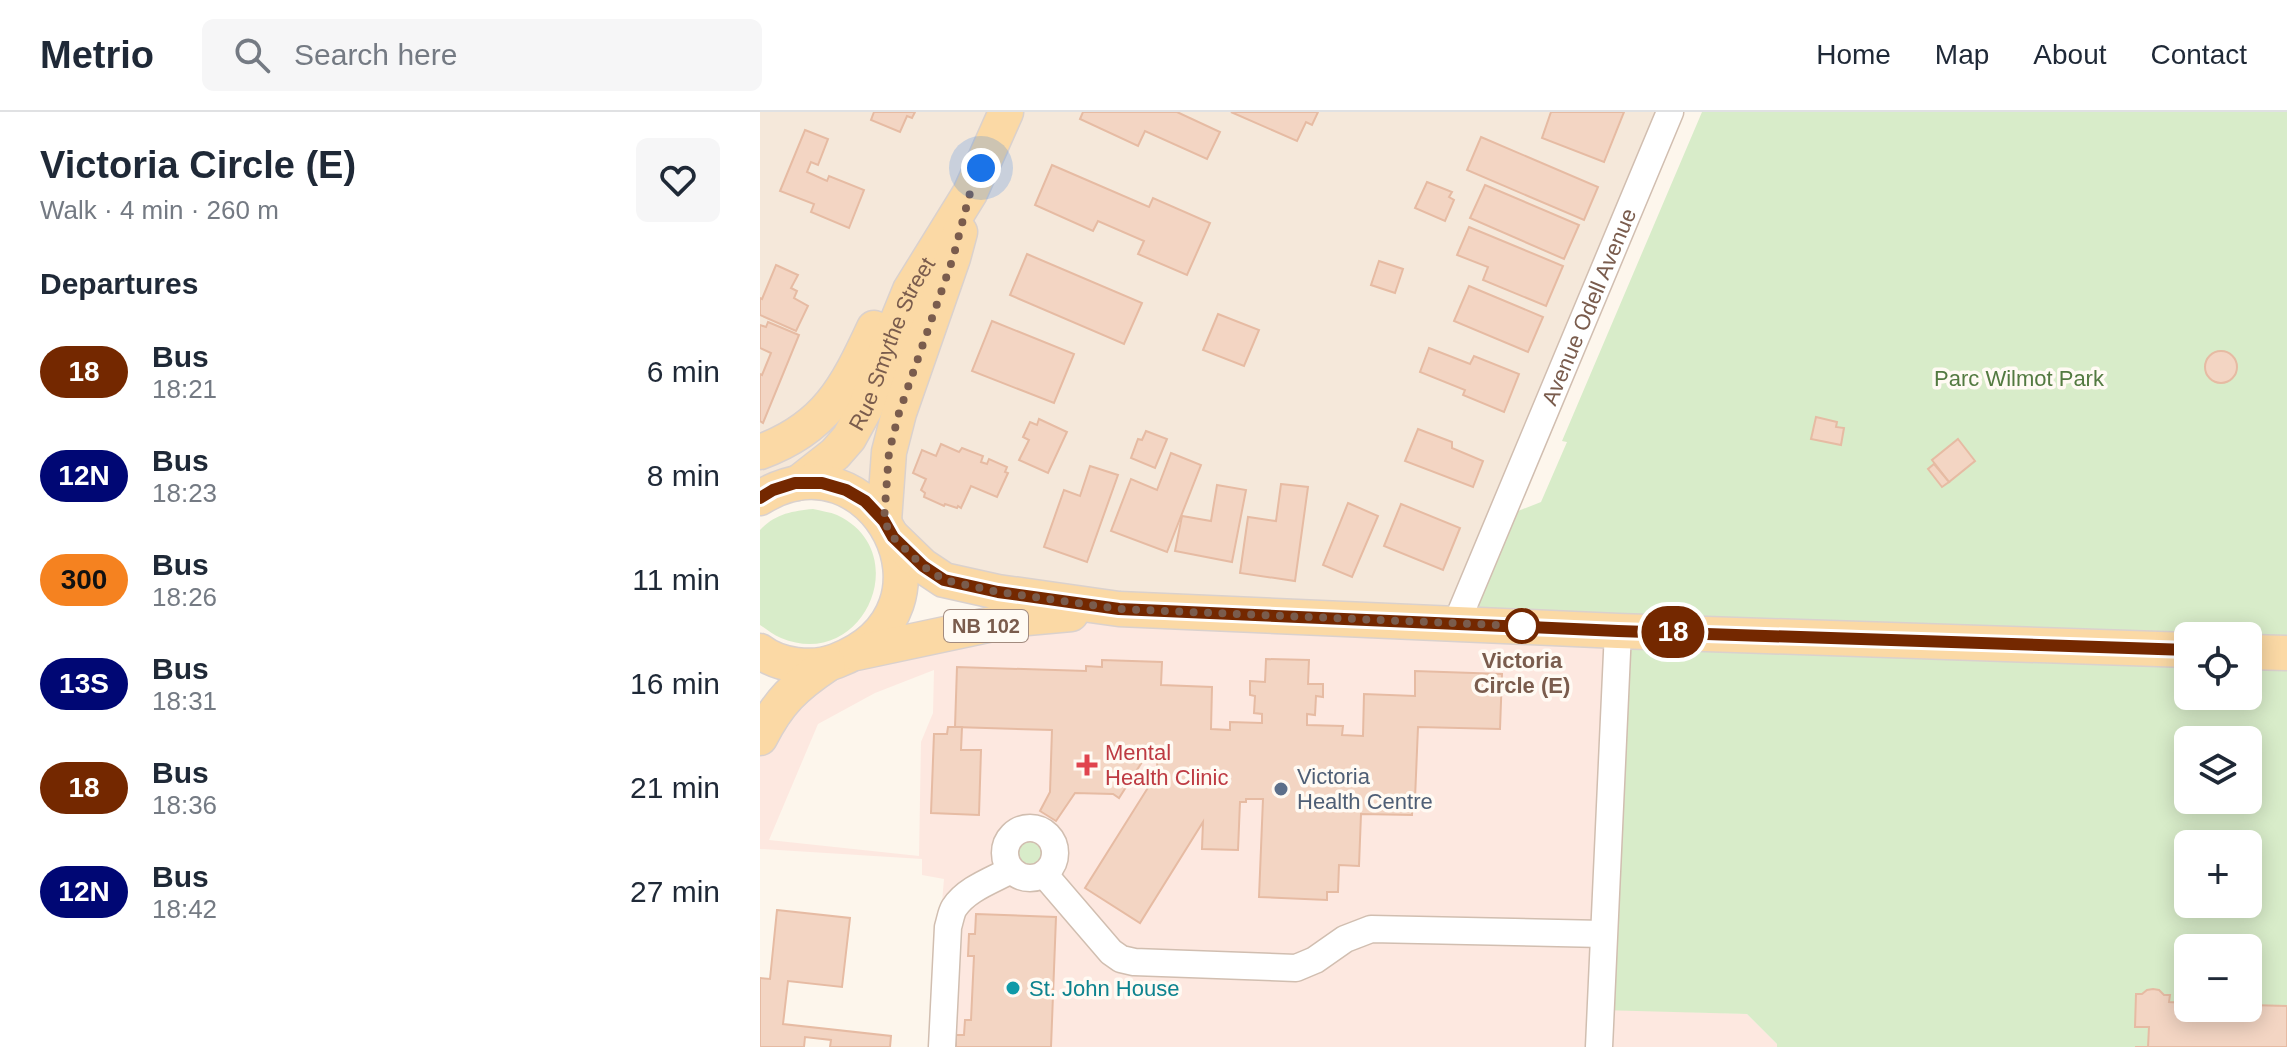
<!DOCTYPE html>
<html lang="en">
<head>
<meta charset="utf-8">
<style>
  :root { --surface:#fff; --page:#f6f6f7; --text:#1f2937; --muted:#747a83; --line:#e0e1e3 }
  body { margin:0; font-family:Helvetica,sans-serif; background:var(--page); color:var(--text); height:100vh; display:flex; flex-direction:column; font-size:30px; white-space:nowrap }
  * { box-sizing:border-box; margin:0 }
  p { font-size:26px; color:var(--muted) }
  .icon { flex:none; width:44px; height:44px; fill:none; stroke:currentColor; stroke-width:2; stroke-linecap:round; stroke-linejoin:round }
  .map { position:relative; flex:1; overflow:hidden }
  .panel { display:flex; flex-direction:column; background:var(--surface); width:760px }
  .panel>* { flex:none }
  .badge { padding:0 16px; border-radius:26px; font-size:28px; line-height:52px }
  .buttons { position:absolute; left:1414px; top:510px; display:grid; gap:16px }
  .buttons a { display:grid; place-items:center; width:88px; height:88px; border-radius:12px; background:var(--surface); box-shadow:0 4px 20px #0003; font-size:40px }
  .you { position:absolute; width:40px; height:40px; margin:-20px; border:6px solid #fff; border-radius:50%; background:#1a73e8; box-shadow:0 0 0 12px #1a73e833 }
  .map>.badge { position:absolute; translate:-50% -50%; box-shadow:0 0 0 4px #fff }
  h2 { padding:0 40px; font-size:30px; line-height:72px }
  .round { display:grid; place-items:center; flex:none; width:84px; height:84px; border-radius:12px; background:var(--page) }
  .overview { display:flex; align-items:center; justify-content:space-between; height:136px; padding:0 40px }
  h1 { font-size:38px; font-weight:700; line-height:60px }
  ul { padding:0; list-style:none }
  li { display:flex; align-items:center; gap:24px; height:104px; padding:0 40px }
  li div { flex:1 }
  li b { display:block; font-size:30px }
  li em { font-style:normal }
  li .badge { min-width:88px; font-weight:700; text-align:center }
  header { display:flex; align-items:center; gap:48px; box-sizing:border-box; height:112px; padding:0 40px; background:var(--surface); border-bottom:2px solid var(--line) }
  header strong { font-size:38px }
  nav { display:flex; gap:44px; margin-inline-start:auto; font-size:28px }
  .search { width:560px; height:72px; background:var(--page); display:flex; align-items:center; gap:20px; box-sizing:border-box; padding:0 28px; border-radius:12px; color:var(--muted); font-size:30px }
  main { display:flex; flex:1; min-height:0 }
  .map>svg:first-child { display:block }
  .residential { fill:#f5e8da }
  .commercial { fill:#fde8e0; fill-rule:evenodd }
  .green { fill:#d8ecc9; fill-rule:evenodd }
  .building { fill:#f3d5c3; stroke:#e6bba3; stroke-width:2 }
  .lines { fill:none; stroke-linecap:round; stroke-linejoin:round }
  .minor-casing { stroke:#d1beb0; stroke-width:29 }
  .major-casing { stroke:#dad1cd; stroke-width:37 }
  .minor { stroke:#fff; stroke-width:26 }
  .major { stroke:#fbd9a5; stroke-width:34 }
  .line-casing { stroke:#fff; stroke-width:18 }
  .line { stroke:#742800; stroke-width:12 }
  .walk { stroke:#7a5c4d; stroke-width:8; stroke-dasharray:0 14.4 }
  .stop-dot { fill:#fff; stroke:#742800; stroke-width:4 }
  .health-dot { fill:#e0444e; stroke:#fffaf3; stroke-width:3 }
  .service-dot { fill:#5c6f8a; stroke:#fffaf3; stroke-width:3 }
  .culture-dot { fill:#0f9aa8; stroke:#fffaf3; stroke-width:3 }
  .labels { text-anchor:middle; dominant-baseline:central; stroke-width:7; stroke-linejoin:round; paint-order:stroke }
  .shield { fill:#fffaf3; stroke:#a28b7f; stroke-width:2 }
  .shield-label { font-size:20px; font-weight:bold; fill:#7a5c4d }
  .street-label { font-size:22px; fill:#7a5c4d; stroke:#fffaf3 }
  .park-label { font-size:22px; fill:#537a41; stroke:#fffaf3 }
  .stop-label { font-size:22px; font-weight:bold; fill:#7a5c4d; stroke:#fffaf3 }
  .health-label { font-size:22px; fill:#be3a42; stroke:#fffaf3; text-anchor:start }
  .service-label { font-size:22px; fill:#4e5e75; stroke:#fffaf3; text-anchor:start }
  .culture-label { font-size:22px; fill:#0d838f; stroke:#fffaf3; text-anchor:start }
</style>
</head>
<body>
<header>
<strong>Metrio</strong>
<div class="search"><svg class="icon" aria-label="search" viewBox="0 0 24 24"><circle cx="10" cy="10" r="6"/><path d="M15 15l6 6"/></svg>Search here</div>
<nav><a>Home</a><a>Map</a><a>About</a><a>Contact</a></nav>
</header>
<main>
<section class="panel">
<div class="overview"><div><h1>Victoria Circle (E)</h1><p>Walk · 4 min · 260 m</p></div><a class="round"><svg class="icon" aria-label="heart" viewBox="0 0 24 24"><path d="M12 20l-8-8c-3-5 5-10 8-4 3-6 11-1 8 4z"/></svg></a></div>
<h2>Departures</h2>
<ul>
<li><span class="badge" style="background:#742800;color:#fff">18</span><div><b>Bus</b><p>18:21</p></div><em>6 min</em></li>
<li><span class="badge" style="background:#000774;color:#fff">12N</span><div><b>Bus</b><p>18:23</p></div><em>8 min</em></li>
<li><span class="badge" style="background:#f58220;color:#111">300</span><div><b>Bus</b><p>18:26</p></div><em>11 min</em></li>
<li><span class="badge" style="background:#000774;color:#fff">13S</span><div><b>Bus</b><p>18:31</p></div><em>16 min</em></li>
<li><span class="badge" style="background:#742800;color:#fff">18</span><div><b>Bus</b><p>18:36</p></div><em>21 min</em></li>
<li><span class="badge" style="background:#000774;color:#fff">12N</span><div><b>Bus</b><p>18:42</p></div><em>27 min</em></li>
</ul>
</section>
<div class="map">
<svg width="1527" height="935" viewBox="0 0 1527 935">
  <rect width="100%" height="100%" fill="#fdf6ec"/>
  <path class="residential" d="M0,0H910L696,512L184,468L105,389L0,386Z"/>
  <path class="commercial" d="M256,507L858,519L840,897L987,902L1017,932V935H170L184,767L162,763V747L0,737V626L40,571ZM174,558L173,601L161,630L159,744L9,728L58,612L115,581Z"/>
  <g class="green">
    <path d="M942,0H1527V935H1017V932L987,902L840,898L858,518L696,512L740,406L781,390L807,330L802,329ZM1428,524H1488V584H1428ZM1428,628H1488V688H1428ZM1428,732H1488V792H1428ZM1428,836H1488V896H1428Z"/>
    <path d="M53,397C61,399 70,400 77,403C156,440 103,560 21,526C13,523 6,517 0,513V418C15,402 32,399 53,397Z"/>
    <circle cx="269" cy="740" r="18"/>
  </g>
  <g class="building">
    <path d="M114,0H155L152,6L147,4L140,20L111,8Z"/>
    <path d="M323,0H417L460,20L447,47L385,19L378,34L320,7Z"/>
    <path d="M471,0H558L552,13L546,10L537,29Z"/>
    <path d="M791,0H864L844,50L782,26Z"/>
    <path d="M45,18L68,27L58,53L51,50L47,60L67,69L69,64L104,78L89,116L51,100L54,92L20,79Z"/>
    <path d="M721,25L838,75L824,108L707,58Z"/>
    <path d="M292,53L389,95L393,86L450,111L427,163L378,142L384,129L338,109L333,119L275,93Z"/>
    <path d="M667,70L692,80L689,85L694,88L685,109L655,96Z"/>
    <path d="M725,73L819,113L804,147L710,106Z"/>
    <path d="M709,115L803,154L786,194L723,168L728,155L697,143Z"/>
    <path d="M267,142L382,191L364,232L250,183Z"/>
    <path d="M619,149L643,157L635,181L611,173Z"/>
    <path d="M16,153L38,163L31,176L37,179L34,186L48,194L36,219L0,203V186L2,187Z"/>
    <path d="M709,174L783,205L768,240L694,209Z"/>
    <path d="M458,202L499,218L484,254L443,238Z"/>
    <path d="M232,209L314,242L294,291L212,259Z"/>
    <path d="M8,210L39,223L3,311L0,309V262L2,263L11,241L0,236V213L6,215Z"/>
    <path d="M669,236L710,252L714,244L759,262L744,300L703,283L705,278L660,260Z"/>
    <circle cx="1461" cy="255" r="16"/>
    <path d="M1056,305L1077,310L1076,315L1084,316L1081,333L1051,327Z"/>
    <path d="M279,307L307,320L288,361L259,348L269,328L263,325L270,310L277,313Z"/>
    <path d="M658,317L692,330V336L723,349L713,375L645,349Z"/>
    <path d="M386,319L407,327L395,356L371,346L378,327L382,328Z"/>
    <path d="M1198,327L1215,349L1189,370L1172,348Z"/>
    <path d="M181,332L199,340L202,336L223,344L221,350L227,352L229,347L247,355L245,360L248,361L237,385L211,374L201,396L198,394L197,396L185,392L184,394L164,385L165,381L161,378L166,367L153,361L162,338L176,344Z"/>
    <path d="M411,341L441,353L407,440L351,419L371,367L397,378Z"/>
    <path d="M1174,352L1189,370L1182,375L1168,357Z"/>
    <path d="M330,354L358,363L327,450L284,435L304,378L320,384Z"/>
    <path d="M521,372L548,375L535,469L480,461L488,405L516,409Z"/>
    <path d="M457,373L486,378L472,450L415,439L422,404L451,409Z"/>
    <path d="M588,391L618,404L592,465L563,453Z"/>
    <path d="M641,392L700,416L683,458L624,434Z"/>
    <path d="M506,547L549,548L548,572H563V585L556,584L555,603L547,602V613L583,614L582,623L603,624L604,582L655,584V559L742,562L740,617L658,615L655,687H653L652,703L601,702L599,754L579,753L578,780H567V788L499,785L503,687H486V690H480L478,738L442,737L443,710L380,811L325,776L389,674L396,675L398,636H391L359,686L353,682L315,681L296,709L280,699L290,680L292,618L195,615L197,555L326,559V554L342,555V548L402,550L401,573L452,575L451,617L470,618V610L502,611V602L494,601L495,584L490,583V569L505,570Z"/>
    <path d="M188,615H202L201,638H221L219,703L171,701L174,622H187Z"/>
    <path d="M17,798L90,806L82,875L28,869L23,912L131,924L130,935H70L71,928L45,925L44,935H0V866L10,867Z"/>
    <path d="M216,802L296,805L291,935H196V923H204L205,908H211L214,844H208L209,822H215Z"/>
    <path d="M1393,877L1399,878L1404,883H1410L1409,890L1428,891V896H1488V891L1490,893L1527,894V935H1375H1388L1389,915H1375L1376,882H1382L1387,878Z"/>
  </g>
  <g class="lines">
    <g class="minor-casing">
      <g id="minor">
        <path id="s1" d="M696,512L910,0"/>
        <circle cx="270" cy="741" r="25"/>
        <path d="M284,762L351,840L361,847L374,850L536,856L555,848L585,827L611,817L843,822"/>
        <path d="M182,935L188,815C190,809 191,801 194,796C206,777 233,768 251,758"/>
        <path d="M839,935L858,519"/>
      </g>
    </g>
    <g class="major-casing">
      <g id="major">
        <path d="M0,340C66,316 86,276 114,216"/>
        <path id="s2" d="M38,371L75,342L89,326L105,297L132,222L150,178L210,81L246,0"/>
        <path d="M0,386C112,315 210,498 76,549C53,558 19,554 0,539"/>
        <path d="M124,409L129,340L139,301L193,146L200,120"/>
        <path d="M133,425L163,454L184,468L238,480L359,497L858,519L1428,538"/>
        <path d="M1488,540L1527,541"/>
        <path d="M96,541L256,507L311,502"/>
        <path d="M0,626C18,590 35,574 68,552"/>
      </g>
    </g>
    <use href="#minor" class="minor"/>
    <use href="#major" class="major"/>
  </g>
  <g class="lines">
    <g class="line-casing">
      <path id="line" d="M0,386L13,378L35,371H62L86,378L105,389L124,409L133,425L163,454L184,468L238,480L359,497L858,519L1428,538"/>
    </g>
    <use href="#line" class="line"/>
    <path class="walk" d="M221,56L210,81L193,146L139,301L129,340L124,409L133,425L163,454L184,468L238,480L359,497L762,514"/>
  </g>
  <circle class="stop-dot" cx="762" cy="514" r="16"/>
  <path class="health-dot" d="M323 641h8v8h8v8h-8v8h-8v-8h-8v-8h8z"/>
  <circle class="service-dot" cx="521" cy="677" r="8"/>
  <circle class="culture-dot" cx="253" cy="876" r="8"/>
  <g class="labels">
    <rect class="shield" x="184" y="498" width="84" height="32" rx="6"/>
    <g class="shield-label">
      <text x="226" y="514">NB 102</text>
    </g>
    <g class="street-label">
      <text stroke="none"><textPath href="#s1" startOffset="344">Avenue Odell Avenue</textPath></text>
      <text stroke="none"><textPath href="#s2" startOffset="172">Rue Smythe Street</textPath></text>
    </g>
    <g class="park-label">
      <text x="1259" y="266">Parc Wilmot Park</text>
    </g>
    <g class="stop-label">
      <text x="762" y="548">Victoria<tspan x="762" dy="25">Circle (E)</tspan></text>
    </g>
    <g class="health-label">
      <text x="345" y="640">Mental<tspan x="345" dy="25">Health Clinic</tspan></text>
    </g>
    <g class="service-label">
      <text x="537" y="664">Victoria<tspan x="537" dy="25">Health Centre</tspan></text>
    </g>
    <g class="culture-label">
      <text x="269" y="876">St. John House</text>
    </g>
  </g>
</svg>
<div class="buttons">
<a><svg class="icon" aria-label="locate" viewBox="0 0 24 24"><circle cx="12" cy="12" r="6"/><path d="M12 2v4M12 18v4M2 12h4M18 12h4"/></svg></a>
<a><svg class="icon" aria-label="layers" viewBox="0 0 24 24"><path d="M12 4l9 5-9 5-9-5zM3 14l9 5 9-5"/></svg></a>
<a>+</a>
<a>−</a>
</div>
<div class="you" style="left:221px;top:56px"></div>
<b class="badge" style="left:913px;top:520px;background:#742800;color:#fff">18</b>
</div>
</main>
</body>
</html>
